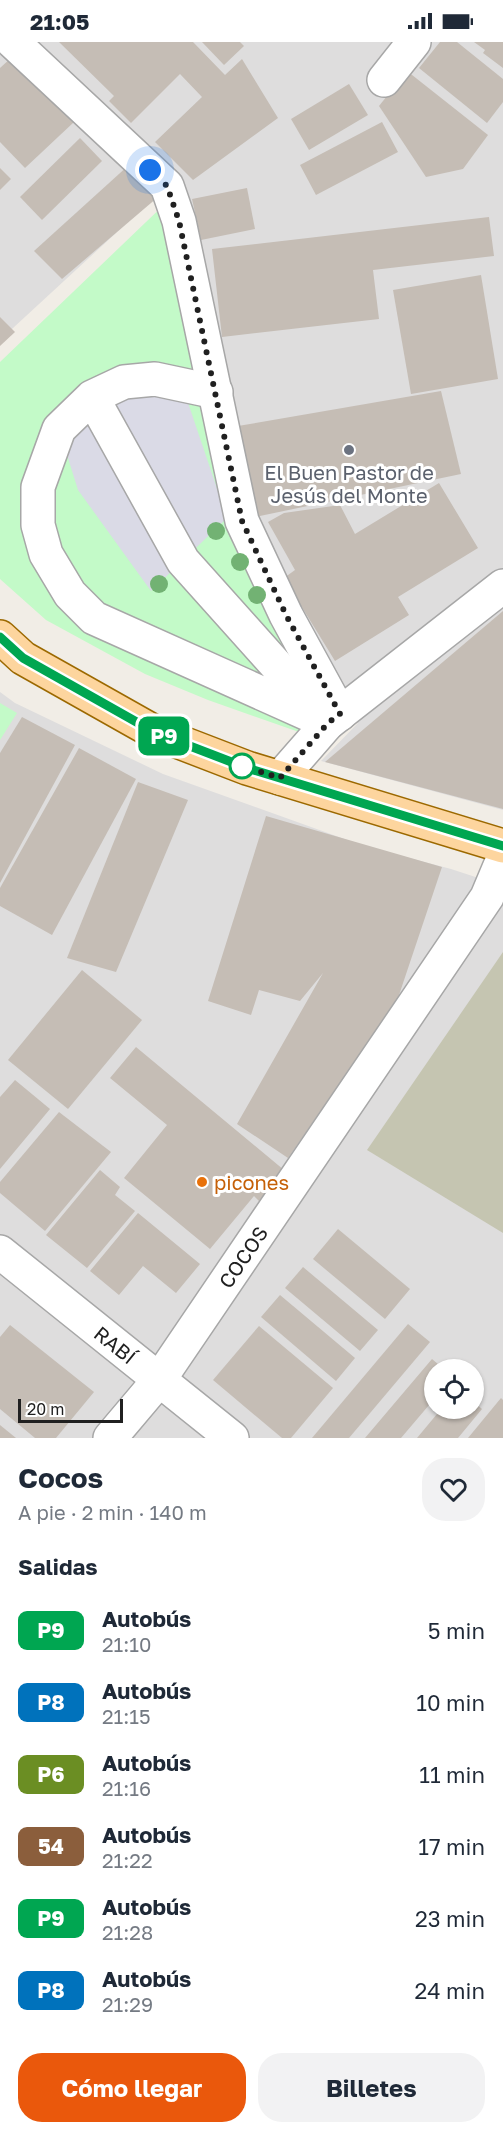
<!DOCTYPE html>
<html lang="es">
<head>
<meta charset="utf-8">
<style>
  :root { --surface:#fff; --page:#f2f2f3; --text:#1f2937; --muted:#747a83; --accent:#ea580c }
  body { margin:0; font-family:"Golos Text",sans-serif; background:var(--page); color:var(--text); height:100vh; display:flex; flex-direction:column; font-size:22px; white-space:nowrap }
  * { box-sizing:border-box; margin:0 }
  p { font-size:20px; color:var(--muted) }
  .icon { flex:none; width:33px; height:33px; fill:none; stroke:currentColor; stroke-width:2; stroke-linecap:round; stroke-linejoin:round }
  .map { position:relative; height:1396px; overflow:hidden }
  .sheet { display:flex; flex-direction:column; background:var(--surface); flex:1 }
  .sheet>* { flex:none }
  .badge { padding:0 12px; border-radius:9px; font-size:21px; line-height:39px }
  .controls { position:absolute; left:424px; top:1317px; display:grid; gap:12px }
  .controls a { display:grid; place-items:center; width:60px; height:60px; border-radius:50%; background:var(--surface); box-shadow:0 2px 4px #0004; font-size:30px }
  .scale { position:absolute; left:18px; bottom:15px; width:105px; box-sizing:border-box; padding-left:6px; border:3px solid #202020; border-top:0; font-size:16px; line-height:21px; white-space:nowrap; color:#202020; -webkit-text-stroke:4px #fff; paint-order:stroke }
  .you { position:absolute; width:30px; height:30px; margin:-15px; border:4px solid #fff; border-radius:50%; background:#1a73e8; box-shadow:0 0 0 9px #1a73e833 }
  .map>.badge { position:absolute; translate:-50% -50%; box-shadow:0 0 0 3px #fff }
  h2 { padding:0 18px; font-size:22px; line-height:54px }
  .round { display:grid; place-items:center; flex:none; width:63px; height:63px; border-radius:24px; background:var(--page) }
  .overview { display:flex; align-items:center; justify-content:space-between; height:102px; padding:0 18px }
  h1 { font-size:28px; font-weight:700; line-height:45px }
  .button { display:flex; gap:12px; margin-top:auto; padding:12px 18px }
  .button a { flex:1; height:69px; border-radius:24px; background:var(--accent); color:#fff; font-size:24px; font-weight:700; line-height:69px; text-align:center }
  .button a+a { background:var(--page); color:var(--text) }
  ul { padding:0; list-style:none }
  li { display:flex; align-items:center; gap:18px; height:72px; padding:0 18px }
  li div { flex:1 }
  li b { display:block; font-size:22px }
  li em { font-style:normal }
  li .badge { min-width:66px; font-weight:700; text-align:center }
  .status { display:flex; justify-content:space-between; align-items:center; height:42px; padding:0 30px; background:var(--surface); direction:ltr }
  .status svg { height:16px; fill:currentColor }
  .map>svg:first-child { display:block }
  .residential { fill:#dedddd; fill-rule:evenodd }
  .construction { fill:#c5c5b1 }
  .park { fill:#c3fac8 }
  .plaza { fill:#dadae6 }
  .building { fill:#c5bdb5 }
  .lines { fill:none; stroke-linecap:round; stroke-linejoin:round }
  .minor-casing { stroke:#a7a7a7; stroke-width:36 }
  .major-casing { stroke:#9c6900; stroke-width:36 }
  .minor { stroke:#fff; stroke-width:33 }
  .major { stroke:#fdd59e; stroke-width:33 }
  .tree { fill:#72b273 }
  .line-casing { stroke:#fff; stroke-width:14 }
  .line { stroke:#00a651; stroke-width:9 }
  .walk { stroke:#202020; stroke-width:6; stroke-dasharray:0 10.8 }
  .worship-dot { fill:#6b7280; stroke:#fff; stroke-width:2 }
  .stop-dot { fill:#fff; stroke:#00a651; stroke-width:3 }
  .food-dot { fill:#e8710a; stroke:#fff; stroke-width:2 }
  .labels { text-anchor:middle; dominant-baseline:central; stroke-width:6; stroke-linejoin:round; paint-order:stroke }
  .worship-label { font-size:20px; fill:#5b616d; stroke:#fff }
  .food-label { font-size:20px; fill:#c56008; stroke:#fff; text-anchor:start }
  .street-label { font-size:20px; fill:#202020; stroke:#fff }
</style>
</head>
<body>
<div class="status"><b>21:05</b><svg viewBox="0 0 49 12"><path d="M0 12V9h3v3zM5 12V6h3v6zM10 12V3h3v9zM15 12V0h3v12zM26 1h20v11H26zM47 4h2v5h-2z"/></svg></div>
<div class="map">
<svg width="503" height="1396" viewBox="0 0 503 1396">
  <rect width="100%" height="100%" fill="#f1ede6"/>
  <g class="residential">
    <path d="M0,0H503V768L321,719L358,681L276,567L167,144L0,298Z"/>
    <path d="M0,650L15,661L163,732L364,804L451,827L503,844V1396H0ZM435,1328H474V1366H435Z"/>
  </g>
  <path class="construction" d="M503,910V1191L367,1108Z"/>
  <g class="park">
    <path d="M170,157L204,324L318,660L299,690L208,658L145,632L46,578L0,537V320Z"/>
    <path d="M0,661L17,671L0,698Z"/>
  </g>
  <path class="plaza" d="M182,343L227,476L151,549L78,448L59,387L92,355Z"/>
  <g class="building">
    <path d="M59,0H193L225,33L242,17L278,76L193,138L155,100L202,55L180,32L131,81L109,59L114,54Z"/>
    <path d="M202,0H240L244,4L224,23Z"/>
    <path d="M440,0H457L503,37V60L487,81L419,26Z"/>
    <path d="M474,0H503V26L483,11L485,8Z"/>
    <path d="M11,16L74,80L25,126L0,100V26Z"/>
    <path d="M407,29L488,93L463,127L426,135L379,64Z"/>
    <path d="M349,42L368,73L309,108L291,77Z"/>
    <path d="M382,80L398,110L316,153L300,123Z"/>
    <path d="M80,96L102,119L42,178L20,155Z"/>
    <path d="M130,122L158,155L62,237L34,209Z"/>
    <path d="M0,126L11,137L0,148Z"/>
    <path d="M247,146L255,187L201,198L192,157Z"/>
    <path d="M489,175L494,214L373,228L379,277L222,295L212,207Z"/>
    <path d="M481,233L498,337L411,352L393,248Z"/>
    <path d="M0,275L15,290L0,304Z"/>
    <path d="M441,349L461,432L255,475L238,384Z"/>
    <path d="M439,441L478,506L398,555L409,573L335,619L284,536L295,528L268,480L284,471L340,463L355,492Z"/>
    <path d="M503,569V767L325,720Z"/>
    <path d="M22,675L75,703L0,841V711Z"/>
    <path d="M79,706L136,737L52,893L0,864V846Z"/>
    <path d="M138,740L188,758L116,930L67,916Z"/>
    <path d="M266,774L442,825L397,959L288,1116L237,1082L323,931L300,959L259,948L251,973L208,959Z"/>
    <path d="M82,928L142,978L68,1067L8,1018Z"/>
    <path d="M136,1005L284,1128L259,1159L254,1154L210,1207L124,1136L167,1083L110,1036Z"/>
    <path d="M15,1038L50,1067L0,1127V1055Z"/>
    <path d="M59,1070L111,1110L45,1189L0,1151V1140Z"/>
    <path d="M100,1128L120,1145L115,1153L135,1169L87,1226L46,1193Z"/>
    <path d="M138,1171L200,1222L176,1251L143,1224L119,1253L90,1229Z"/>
    <path d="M338,1187L410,1247L385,1277L313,1217Z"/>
    <path d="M303,1225L378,1288L360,1309L285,1246Z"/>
    <path d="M280,1253L355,1316L336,1339L261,1275Z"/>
    <path d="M408,1282L430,1300L349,1396H312Z"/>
    <path d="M10,1283L94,1350L56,1396H35L0,1367V1295Z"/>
    <path d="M259,1284L333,1346L291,1396H282L213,1338Z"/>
    <path d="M432,1317L445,1328H435V1356L401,1396H365Z"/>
    <path d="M501,1356L503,1358V1396H468Z"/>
    <path d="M474,1360L482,1367L458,1396H417L442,1366H474Z"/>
    <path d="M0,1383L16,1396H0Z"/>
  </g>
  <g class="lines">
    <g class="minor-casing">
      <g id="minor">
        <path d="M13,0L167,144L179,179L242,479L286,573L340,672"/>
        <path d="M384,38L414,0"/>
        <path d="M92,355L183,519L328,681L94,576L70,552L46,512L38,483V445L59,387L92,355L124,340L155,337L216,350"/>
        <path d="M280,736L328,681L503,544"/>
        <path id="s1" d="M0,1210L232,1396"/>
        <path id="s2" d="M110,1396L159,1338L487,855L503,817"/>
      </g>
    </g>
    <g class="major-casing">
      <path id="major" d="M0,595L23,616L156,691L247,726L503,804"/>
    </g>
    <use href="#minor" class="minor"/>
    <use href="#major" class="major"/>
  </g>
  <g class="tree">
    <circle cx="216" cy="489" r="9"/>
    <circle cx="240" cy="520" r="9"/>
    <circle cx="159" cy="542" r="9"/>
    <circle cx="257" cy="553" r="9"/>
  </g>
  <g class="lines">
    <g class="line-casing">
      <path id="line" d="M0,595L23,616L156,691L247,726L503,804"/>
    </g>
    <use href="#line" class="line"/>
    <path class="walk" d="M150,128L167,144L179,179L242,479L286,573L340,672L328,681L280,736L242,724"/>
  </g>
  <circle class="worship-dot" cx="349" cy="408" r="6"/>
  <circle class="stop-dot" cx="242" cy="724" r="12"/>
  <circle class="food-dot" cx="202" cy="1140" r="6"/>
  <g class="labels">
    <g class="worship-label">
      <text x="349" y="430">El Buen Pastor de<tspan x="349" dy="23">Jesús del Monte</tspan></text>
    </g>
    <g class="food-label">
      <text x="214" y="1140">picones</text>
    </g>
    <g class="street-label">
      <text stroke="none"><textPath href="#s2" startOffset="225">COCOS</textPath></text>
      <text stroke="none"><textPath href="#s1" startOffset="148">RABÍ</textPath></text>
    </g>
  </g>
</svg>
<div class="controls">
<a><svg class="icon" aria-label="locate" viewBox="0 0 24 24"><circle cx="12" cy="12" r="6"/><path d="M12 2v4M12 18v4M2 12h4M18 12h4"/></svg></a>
</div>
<div class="scale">20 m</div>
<div class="you" style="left:150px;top:128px"></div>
<b class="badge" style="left:164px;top:694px;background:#00a651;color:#fff">P9</b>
</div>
<section class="sheet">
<div class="overview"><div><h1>Cocos</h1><p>A pie · 2 min · 140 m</p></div><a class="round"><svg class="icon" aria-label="heart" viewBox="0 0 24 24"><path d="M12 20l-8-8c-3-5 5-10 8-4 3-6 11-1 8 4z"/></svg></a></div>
<h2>Salidas</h2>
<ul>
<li><span class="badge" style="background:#00a651;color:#fff">P9</span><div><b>Autobús</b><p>21:10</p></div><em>5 min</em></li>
<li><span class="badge" style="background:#0072bc;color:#fff">P8</span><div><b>Autobús</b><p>21:15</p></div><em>10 min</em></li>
<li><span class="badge" style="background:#6b8e23;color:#fff">P6</span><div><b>Autobús</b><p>21:16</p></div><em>11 min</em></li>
<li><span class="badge" style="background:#8b5e3c;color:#fff">54</span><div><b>Autobús</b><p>21:22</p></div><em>17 min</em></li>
<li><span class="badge" style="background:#00a651;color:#fff">P9</span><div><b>Autobús</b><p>21:28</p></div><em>23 min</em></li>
<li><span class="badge" style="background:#0072bc;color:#fff">P8</span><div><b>Autobús</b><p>21:29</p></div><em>24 min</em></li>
</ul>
<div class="button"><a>Cómo llegar</a><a>Billetes</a></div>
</section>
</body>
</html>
